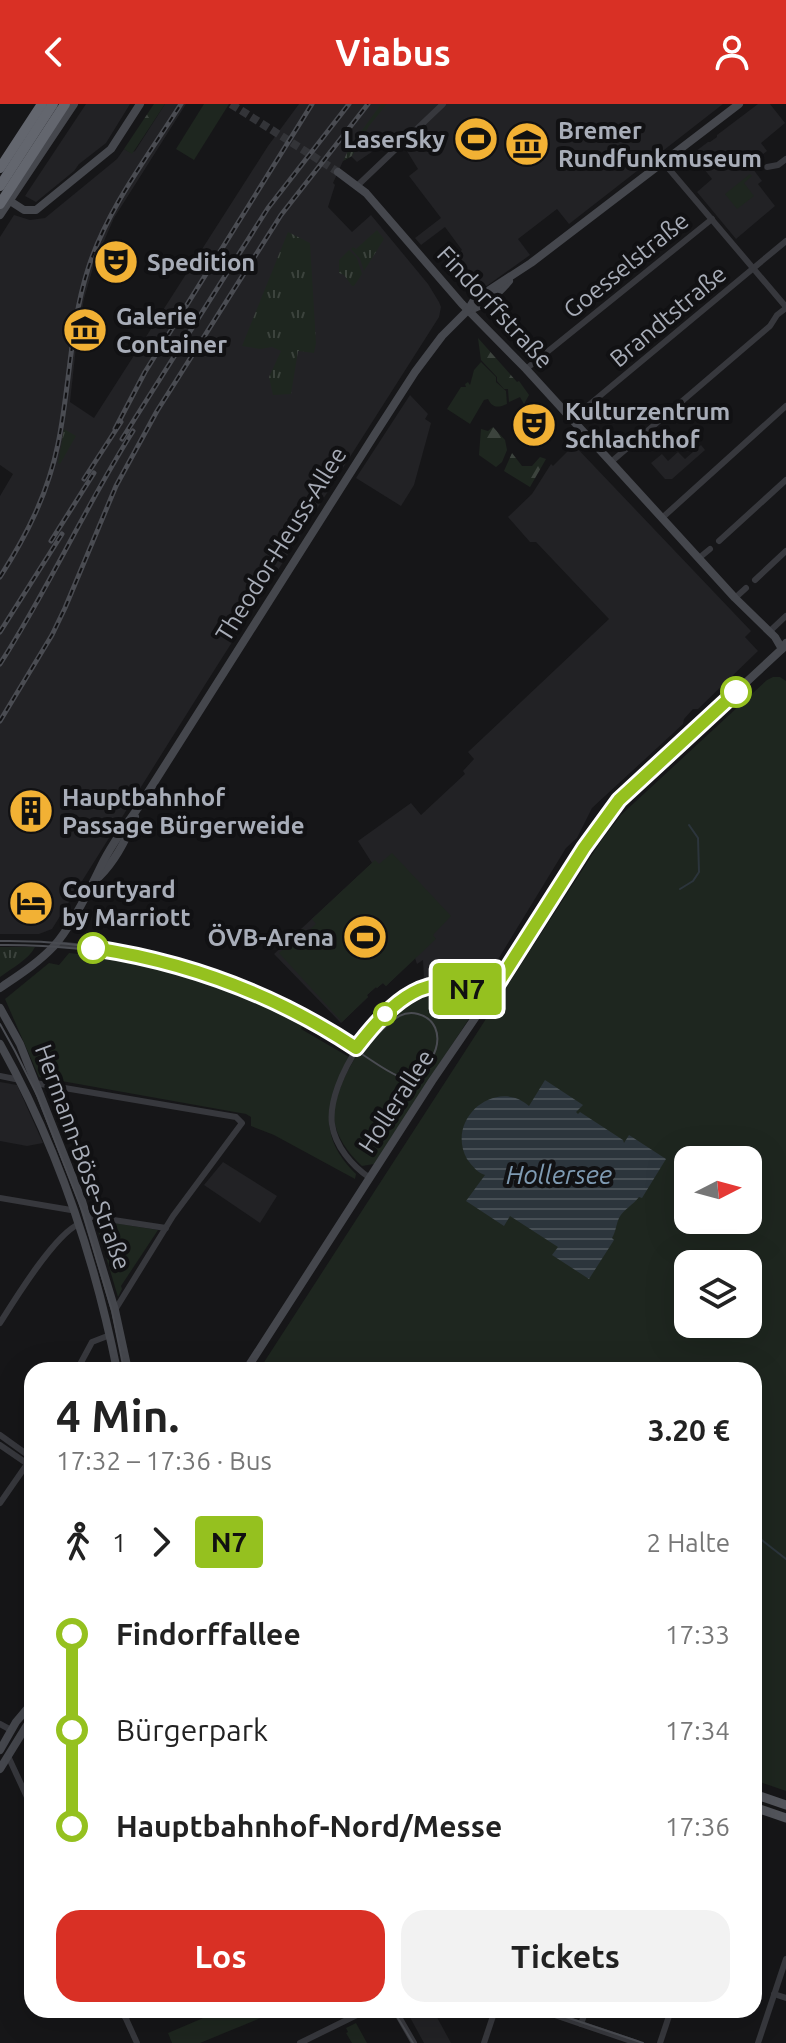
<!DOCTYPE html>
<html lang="de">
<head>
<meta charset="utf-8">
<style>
  :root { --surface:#fff; --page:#f2f2f2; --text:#222; --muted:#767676; --accent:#d93025 }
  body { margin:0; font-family:Ubuntu,sans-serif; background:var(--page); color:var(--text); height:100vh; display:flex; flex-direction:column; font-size:30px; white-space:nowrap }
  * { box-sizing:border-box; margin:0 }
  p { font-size:26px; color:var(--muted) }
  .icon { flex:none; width:44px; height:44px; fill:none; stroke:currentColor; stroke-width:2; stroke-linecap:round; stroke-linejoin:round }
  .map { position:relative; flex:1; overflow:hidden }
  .details { position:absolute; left:24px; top:1258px; width:738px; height:656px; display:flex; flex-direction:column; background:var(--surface); border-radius:24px; box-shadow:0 8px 32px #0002 }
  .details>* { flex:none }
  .badge { padding:0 16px; border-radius:6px; font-size:28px; line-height:52px }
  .needle { width:52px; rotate:84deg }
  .tools { position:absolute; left:674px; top:1042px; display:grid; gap:16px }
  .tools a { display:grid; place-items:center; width:88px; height:88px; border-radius:16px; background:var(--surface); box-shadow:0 8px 32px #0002; font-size:40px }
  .map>.badge { position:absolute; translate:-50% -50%; box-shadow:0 0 0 4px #fff }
  .legs { display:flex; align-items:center; gap:12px; height:88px; padding:0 32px; font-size:26px }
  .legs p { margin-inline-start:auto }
  .overview { display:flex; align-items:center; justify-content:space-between; height:136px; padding:0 32px }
  h1 { font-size:44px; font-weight:600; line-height:60px }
  .button { display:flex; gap:16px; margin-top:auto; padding:16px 32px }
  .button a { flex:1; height:92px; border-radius:24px; background:var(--accent); color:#fff; font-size:32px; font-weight:600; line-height:92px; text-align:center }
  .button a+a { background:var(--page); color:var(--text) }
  ul { padding:0 32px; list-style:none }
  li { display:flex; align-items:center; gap:28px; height:96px; font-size:30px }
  li i { display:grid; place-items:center; width:12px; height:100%; margin:0 10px; background:currentColor }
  li i::after { content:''; width:20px; height:20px; margin:-10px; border:6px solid; border-radius:50%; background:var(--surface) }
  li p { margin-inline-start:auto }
  li:first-child i { background:linear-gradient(#0000 50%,currentColor 0) }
  li:last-child i { background:linear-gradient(currentColor 50%,#0000 0) }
  header { display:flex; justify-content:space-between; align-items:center; height:104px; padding:0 32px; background:var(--accent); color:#fff; font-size:36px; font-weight:600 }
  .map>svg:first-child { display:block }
  .built { fill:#222225 }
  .grass { fill:url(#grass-tufts) }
  .forest { fill:url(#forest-firs) }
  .green { fill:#1e261f; fill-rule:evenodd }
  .water { fill:url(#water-rules) }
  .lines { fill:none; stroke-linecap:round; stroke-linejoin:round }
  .stream { stroke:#2c353c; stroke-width:2 }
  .secondary-tunnel { stroke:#333438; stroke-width:8; stroke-dasharray:8 4; stroke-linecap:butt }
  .street { stroke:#37383d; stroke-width:6 }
  .secondary { stroke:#45474d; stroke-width:8 }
  .primary { stroke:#53555c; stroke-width:9 }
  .highway { stroke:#63666e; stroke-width:10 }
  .tram { stroke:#4a4c52; stroke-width:2 }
  .rail-casing { stroke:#4a4c52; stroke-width:5 }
  .rail { stroke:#111113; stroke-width:2; stroke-dasharray:6; stroke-linecap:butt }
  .line-1-casing { stroke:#fff; stroke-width:18 }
  .line-1 { stroke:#95c11f; stroke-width:12 }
  .stop-1-dot { fill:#fff; stroke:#95c11f; stroke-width:4 }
  .labels { text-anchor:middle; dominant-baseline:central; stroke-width:8; stroke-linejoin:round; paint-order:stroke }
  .poi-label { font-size:24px; font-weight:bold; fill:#a8adb8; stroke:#111113; text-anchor:start }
  .street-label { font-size:24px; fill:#a8adb8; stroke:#111113 }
  .water-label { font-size:26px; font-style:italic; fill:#7f9bb3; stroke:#111113 }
</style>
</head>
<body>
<header><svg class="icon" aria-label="back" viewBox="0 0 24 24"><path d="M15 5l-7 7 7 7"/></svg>Viabus<svg class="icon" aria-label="person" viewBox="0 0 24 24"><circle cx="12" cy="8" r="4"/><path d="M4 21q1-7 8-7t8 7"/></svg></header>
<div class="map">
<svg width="786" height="1939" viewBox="0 0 786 1939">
  <defs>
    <pattern id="grass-tufts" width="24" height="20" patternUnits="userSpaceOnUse" patternTransform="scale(2)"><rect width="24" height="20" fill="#1e261f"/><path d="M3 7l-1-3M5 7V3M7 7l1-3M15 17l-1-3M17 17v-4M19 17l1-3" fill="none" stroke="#3c433d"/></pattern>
    <pattern id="forest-firs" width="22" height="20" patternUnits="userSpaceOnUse" patternTransform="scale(2)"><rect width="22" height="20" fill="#1e261f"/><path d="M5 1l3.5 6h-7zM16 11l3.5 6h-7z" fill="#3c433d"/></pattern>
    <pattern id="water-rules" width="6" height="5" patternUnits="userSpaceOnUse" patternTransform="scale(2)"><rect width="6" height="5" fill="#2c353c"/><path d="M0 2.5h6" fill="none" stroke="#485056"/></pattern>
  </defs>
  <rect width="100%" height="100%" fill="#161618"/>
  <g class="built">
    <path d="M86,0H130L106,39L79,60L74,67L36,98L25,92Z"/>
    <path d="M165,0H186L114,114L94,160L84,195L77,234L70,298L94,314L268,42L299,0H723L569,120L557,105L518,135L530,151L474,191L471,192L443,162L462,146L445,123L421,141L415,134L441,114L409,72L418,65L397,31L357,58L351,52L343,57L333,79L335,81L328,103L352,128L371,111L428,180L439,198L441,203L439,213L208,576L52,825L39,830H0V392L13,370L0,361V133L14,111L30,116L45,114L117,55L124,45L131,49L135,47Z"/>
    <path d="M758,0H770L785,19L761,39L767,47L750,61L762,77L758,80L775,102L736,135L697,88L712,75L692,50L708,38H710L717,33V31Z"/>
    <path d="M410,291L428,310L425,315L431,319L414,381L401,402L356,374Z"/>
    <path d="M574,341L751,527L745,533L758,547L698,605H693L684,615L683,620L592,704L577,734L566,744L486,875L481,880L444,872L424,875L423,856L417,860L415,854L386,882L383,879L377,884L376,883L367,891L368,893L341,919L274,850L372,759L358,737L411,699L421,711L465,670L463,667L474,655L468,648L609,515L536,438H530L508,413L532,390L551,360L553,362Z"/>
    <path d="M701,341L705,346L672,375H665L651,359L662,350L668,357L678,348L685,355Z"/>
    <path d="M0,978L17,981L43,1039L27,1042L0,1037Z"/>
    <path d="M223,1058L277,1092L260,1119L204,1081Z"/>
    <path d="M406,1906H433L451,1939H424Z"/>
  </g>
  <g class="grass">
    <path d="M381,0H387L369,22L352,52L343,57L350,43Z"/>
    <path d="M377,126L384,135L364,167L360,155L351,145L353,143L356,145Z"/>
    <path d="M288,128L310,139L316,239L314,249L298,247L291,290L273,291L269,273L281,247L272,243L260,245L242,242Z"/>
    <path d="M349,146L357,154L362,170L354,182H352L344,171L339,169V156Z"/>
    <path d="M64,325L76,332L60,360L58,359Z"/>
    <path d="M0,843H35C28,856 12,864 0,873Z"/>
  </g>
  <g class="forest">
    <path d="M154,0H165L132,50L124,45Z"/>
    <path d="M478,234L517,278L519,277L529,291L524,300L520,293L509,298L508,285H504L497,277V273L481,256Z"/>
    <path d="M493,323L505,336L507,346L502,358L496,363L479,351L481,325L488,327Z"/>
    <path d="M512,349L522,362H532L540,353L546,355L530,383L504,367Z"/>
  </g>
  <g class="green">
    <path d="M204,0H229L194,56L176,45Z"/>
    <path d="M750,70L752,72L744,79L754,92L737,105L725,90Z"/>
    <path d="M481,258L496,273V278L506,287L507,300C498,304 492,304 488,295L484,296L470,320L447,305L461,283H466L465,280L468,278L470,281L474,266Z"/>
    <path d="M773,573H780L786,577V1687L754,1676V1266H259L601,737L621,711L767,576ZM688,1056H748V1116H688ZM688,1160H748V1220H688Z"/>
    <path d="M392,749L451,812L433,831L436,835L386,882L383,879L377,884L376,883L367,891L368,893L342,918L279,849L304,825L307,828L316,820L312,815L375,756L379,760Z"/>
    <path d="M69,849L107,853L158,864L160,861C210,875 257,894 305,917L301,925L349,953C327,998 316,1031 356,1070L355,1075L274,1031L251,1022V1013L246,1010L39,973L5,895L49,859L59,861Z"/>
    <path d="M438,883L455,885L476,894L477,898L476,904L374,1060L362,1062C348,1049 336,1033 334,1014C332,978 379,912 409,893C418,888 428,885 438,883Z"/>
    <path d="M95,1116L158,1126L121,1182L122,1185L118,1193Z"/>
    <path d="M222,1906H280L200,1939H172L168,1929Z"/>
    <path d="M356,1919L367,1939H352L346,1929L348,1928L346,1924Z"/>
  </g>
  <path class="water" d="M545,976L583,1001L576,1008L578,1010L580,1008L623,1036L624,1039L629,1031L666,1055L642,1094L639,1093C633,1101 624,1105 619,1114C616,1121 616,1127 612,1134L614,1136L589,1175L552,1151L558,1143L510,1112L504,1122L466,1097L485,1071C478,1069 472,1062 467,1055C445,1015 496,973 529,1002Z"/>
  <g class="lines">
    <g class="stream">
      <path d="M680,785L693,777L699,768L698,734L689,721"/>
      <path d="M754,1430L786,1455"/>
    </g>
    <path class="secondary-tunnel" d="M231,0L338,68"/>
    <g class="street">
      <path d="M663,58L786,203"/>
      <path d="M767,63L778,61L786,55"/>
      <path d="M358,81L443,0"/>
      <path d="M526,265L712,115"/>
      <path d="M572,315L786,137"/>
      <path d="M611,358L770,222L777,211L786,204"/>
      <path d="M662,414L786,302"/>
      <path d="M719,437L786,376"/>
      <path d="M699,454L710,445"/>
      <path d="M755,476L786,447"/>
      <path d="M735,494L746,484"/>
      <path d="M769,528L786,512"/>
      <path d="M55,840C164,849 265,884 356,944"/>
      <path d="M0,972L20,976"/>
      <path d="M35,979L236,1013L242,1019L173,1112L115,1206"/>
      <path d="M370,1074C352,1062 335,1042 332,1020C326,977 382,896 423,883C444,877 470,883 488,895"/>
      <path d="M0,1094L71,1106L74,1105"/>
      <path d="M87,1112L166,1124"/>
      <path d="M0,1219C15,1195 55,1130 79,1120"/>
      <path d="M77,1266L92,1238L110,1231"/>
      <path d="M0,1331L32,1354"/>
      <path d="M0,1341L32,1363"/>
      <path d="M0,1399L32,1353"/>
      <path d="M0,1620L11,1626"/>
      <path d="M8,1652L32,1704"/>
      <path d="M774,1890L786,1894"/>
      <path d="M122,1906L137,1939"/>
      <path d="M395,1906L414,1939"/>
      <path d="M540,1906L637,1939"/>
      <path d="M125,1913L141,1906"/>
      <path d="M581,1920L586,1906"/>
      <path d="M300,1939L367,1906"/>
      <path d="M484,1939L495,1906"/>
      <path d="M660,1939L671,1906"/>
      <path d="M758,1939L786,1855"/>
    </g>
    <g class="secondary">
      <path d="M338,68L366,89L462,200L526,265L735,494L775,533L782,545"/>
      <path d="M10,97L24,106H36L111,45L140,0"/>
      <path d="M0,111L74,0"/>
      <path d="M469,206C485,201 498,190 509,177"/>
      <path d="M99,773C115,757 127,734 135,713"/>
      <path d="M0,884C19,871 38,859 54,842C71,823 90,785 101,762C111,741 125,722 138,704L375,330L415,268L442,232L468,206L474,196L531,159L739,0"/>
      <path d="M0,904L20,940L82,1097L115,1206L128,1266"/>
      <path d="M0,940C57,1041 94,1152 117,1266"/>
      <path d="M246,1266L432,977L488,895L602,718L619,696L782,545L786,539"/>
      <path d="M0,1646L16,1618L32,1599"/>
      <path d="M0,1665L32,1613"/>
    </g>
    <g class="primary">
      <path d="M754,1690L786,1701"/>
      <path d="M754,1703L786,1714"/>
    </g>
    <g class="highway">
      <path d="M0,64L42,0"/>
      <path d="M0,82L53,0"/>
      <path d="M0,100L65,0"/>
    </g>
    <g class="tram">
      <path d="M0,837C125,835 238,871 345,935C381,949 387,902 418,910C453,919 437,974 398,972C384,966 370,955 357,947C334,933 312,919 288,906C201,861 99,840 0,841"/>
      <path d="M0,920L15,947L38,993L83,1109L112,1207L124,1266"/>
      <path d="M393,1906L413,1939"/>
      <path d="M545,1906L643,1939"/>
    </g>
    <g class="rail-casing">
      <g id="rail">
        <path d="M115,325L145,268L312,0"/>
        <path d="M122,335L268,104L349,0"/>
        <path d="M84,375L121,318"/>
        <path d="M51,437L94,369"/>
        <path d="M0,473C27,431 48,389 58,340C70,282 70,221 88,165C107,105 148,52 181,0"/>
        <path d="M0,528L62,430"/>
        <path d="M0,560C49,484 85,403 133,327"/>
        <path d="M0,617L52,531L65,504L116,382L157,307L281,111L368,0"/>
      </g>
    </g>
    <use href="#rail" class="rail"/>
  </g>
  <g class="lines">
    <g class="line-1-casing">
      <path id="line-1" d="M93,844C187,858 276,891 356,944C390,900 430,857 488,895L584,744L619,696L736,588"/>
    </g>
    <use href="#line-1" class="line-1"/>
  </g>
  <defs>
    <g id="stadium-disc" transform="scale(2.3)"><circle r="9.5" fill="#f2b134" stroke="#111113"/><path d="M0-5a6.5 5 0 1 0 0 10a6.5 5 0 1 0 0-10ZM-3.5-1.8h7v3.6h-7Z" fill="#111"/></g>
    <g id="museum-disc" transform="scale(2.3)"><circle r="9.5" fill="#f2b134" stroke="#111113"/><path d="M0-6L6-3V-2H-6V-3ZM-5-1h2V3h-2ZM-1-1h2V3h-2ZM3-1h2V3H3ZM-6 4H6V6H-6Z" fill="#111"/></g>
    <g id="theatre-disc" transform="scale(2.3)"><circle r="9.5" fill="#f2b134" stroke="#111113"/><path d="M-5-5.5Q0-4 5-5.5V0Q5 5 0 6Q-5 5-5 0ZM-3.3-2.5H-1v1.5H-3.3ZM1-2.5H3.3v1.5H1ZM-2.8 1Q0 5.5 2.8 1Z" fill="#111"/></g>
    <g id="building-disc" transform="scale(2.3)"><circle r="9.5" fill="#f2b134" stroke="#111113"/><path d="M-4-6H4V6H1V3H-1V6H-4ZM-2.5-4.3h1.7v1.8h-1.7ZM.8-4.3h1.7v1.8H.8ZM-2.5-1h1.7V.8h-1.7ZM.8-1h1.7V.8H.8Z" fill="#111"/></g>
    <g id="hotel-disc" transform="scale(2.3)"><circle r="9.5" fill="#f2b134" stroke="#111113"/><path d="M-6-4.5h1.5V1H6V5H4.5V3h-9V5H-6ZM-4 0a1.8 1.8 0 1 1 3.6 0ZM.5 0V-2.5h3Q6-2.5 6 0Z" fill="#111"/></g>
  </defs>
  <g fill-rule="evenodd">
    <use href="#stadium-disc" x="476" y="35"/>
    <use href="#museum-disc" x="527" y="40"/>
    <use href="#theatre-disc" x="116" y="158"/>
    <use href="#museum-disc" x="85" y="226"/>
    <use href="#theatre-disc" x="534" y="321"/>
    <use href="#building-disc" x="31" y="707"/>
    <use href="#hotel-disc" x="31" y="799"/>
    <use href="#stadium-disc" x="365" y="833"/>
  </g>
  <g class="stop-1-dot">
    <circle cx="736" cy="588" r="14"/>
    <circle cx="93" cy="844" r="14"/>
    <circle cx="385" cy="910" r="10"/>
  </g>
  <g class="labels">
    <g class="poi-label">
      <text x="558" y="26">Bremer<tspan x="558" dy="28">Rundfunkmuseum</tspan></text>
      <text x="445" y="35" text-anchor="end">LaserSky</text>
      <text x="147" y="158">Spedition</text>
      <text x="116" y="212">Galerie<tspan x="116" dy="28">Container</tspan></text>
      <text x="565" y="307">Kulturzentrum<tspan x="565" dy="28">Schlachthof</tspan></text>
      <text x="62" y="693">Hauptbahnhof<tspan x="62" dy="28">Passage Bürgerweide</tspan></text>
      <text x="62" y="785">Courtyard<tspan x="62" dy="28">by Marriott</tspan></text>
      <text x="334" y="833" text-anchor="end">ÖVB-Arena</text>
    </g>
    <g class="street-label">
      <text transform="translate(626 161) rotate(-39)">Goesselstraße</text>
      <text transform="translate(495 203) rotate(47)">Findorffstraße</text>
      <text transform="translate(668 212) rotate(-40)">Brandtstraße</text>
      <text transform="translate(281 440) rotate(-58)">Theodor-Heuss-Allee</text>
      <text transform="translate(396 997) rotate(-57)">Hollerallee</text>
      <text transform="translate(83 1053) rotate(70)">Hermann-Böse-Straße</text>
    </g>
    <g class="water-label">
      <text x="559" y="1070">Hollersee</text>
    </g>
  </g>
</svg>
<div class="tools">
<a><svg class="needle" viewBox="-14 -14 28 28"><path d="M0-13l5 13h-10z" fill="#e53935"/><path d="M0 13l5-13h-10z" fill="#767676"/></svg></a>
<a><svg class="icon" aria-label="layers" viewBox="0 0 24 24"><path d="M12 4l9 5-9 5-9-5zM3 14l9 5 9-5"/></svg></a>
</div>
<b class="badge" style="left:467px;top:885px;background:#95c11f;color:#111">N7</b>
<section class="details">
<div class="overview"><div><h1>4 Min.</h1><p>17:32 – 17:36 · Bus</p></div><b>3.20 €</b></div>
<div class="legs"><svg class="icon" aria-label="walk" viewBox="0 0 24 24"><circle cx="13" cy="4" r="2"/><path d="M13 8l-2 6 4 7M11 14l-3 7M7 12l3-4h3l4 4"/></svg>1<svg class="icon" aria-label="forward" viewBox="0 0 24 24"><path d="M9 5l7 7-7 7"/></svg><b class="badge" style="background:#95c11f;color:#111">N7</b><p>2 Halte</p></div>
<ul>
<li><i style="color:#95c11f"></i><b>Findorffallee</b><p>17:33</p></li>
<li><i style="color:#95c11f"></i><span>Bürgerpark</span><p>17:34</p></li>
<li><i style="color:#95c11f"></i><b>Hauptbahnhof-Nord/Messe</b><p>17:36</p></li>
</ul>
<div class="button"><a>Los</a><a>Tickets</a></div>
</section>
</div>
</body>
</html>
